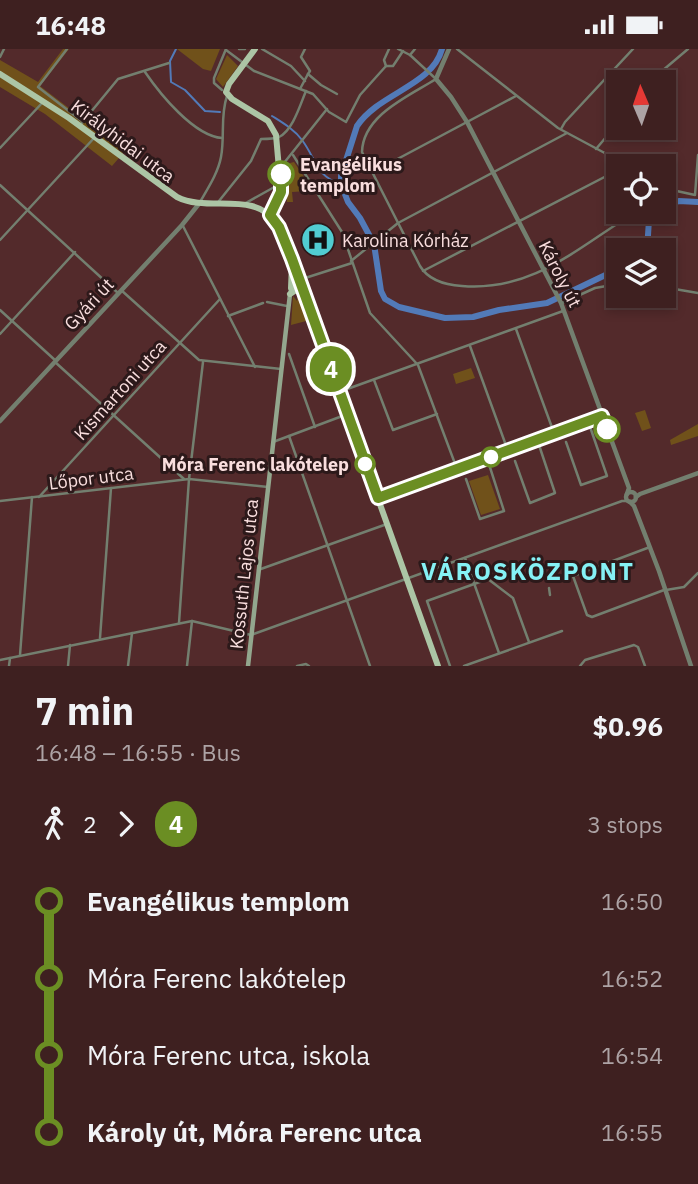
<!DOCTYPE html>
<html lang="en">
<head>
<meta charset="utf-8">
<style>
  :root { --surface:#3e2020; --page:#492d2d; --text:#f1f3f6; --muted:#ada3a5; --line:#573e3e }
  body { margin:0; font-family:"IBM Plex Sans",sans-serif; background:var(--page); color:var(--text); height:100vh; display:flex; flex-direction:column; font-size:26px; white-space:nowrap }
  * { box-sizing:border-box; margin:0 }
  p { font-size:23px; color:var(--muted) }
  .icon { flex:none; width:38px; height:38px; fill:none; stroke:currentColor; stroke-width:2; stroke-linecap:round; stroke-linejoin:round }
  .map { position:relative; height:617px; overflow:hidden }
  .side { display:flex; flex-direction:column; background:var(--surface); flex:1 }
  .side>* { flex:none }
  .badge { padding:0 14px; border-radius:23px; font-size:24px; line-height:46px }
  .needle { width:46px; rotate:358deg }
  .controls { position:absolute; left:606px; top:21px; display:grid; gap:14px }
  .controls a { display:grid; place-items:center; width:70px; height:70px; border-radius:0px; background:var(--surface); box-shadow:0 4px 10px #0003,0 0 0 2px var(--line); font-size:35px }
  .map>.badge { position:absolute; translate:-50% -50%; box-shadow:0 0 0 4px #fff }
  .legs { display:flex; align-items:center; gap:10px; height:77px; padding:0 35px; font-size:23px }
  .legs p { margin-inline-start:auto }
  .headline { display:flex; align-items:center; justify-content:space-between; height:119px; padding:0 35px }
  h1 { font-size:38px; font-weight:700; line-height:52px }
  ul { padding:0 35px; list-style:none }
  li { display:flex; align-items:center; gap:24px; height:77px; font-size:26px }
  li i { display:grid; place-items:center; width:10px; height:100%; margin:0 9px; background:currentColor }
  li i::after { content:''; width:18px; height:18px; margin:-9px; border:5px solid; border-radius:50%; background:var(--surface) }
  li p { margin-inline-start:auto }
  li:first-child i { background:linear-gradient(#0000 50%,currentColor 0) }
  li:last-child i { background:linear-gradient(currentColor 50%,#0000 0) }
  .status { display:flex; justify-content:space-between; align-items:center; height:49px; padding:0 35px; background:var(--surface); direction:ltr }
  .status svg { height:19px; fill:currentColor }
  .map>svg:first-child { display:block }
  .green { fill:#70511a }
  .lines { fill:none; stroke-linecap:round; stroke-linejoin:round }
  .stream { stroke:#527ab8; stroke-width:2 }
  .river { stroke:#527ab8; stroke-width:6 }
  .minor { stroke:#737f6f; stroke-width:2.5 }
  .tertiary { stroke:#737f6f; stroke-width:4.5 }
  .secondary { stroke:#93a78e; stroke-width:4.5 }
  .primary { stroke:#acc5a5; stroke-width:6 }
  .line-1-casing { stroke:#fff; stroke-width:16 }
  .line-1 { stroke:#6b8e23; stroke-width:10 }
  .stop-1-dot { fill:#fff; stroke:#6b8e23; stroke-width:3.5 }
  .labels { text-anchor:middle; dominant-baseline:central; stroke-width:6; stroke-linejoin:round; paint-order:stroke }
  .street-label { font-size:18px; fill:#f9dede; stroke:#2c191a }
  .stop-label { font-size:18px; font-weight:bold; fill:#f9dede; stroke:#2c191a; text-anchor:start }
  .poi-label { font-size:18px; fill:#f9dede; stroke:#2c191a; text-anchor:start }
  .district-label { font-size:24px; font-weight:bold; letter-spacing:2px; fill:#85f1f5; stroke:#2c191a }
</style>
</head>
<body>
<div class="status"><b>16:48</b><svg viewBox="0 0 49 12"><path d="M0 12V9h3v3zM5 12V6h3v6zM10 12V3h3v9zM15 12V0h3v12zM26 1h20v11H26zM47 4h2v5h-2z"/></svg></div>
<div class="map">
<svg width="698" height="617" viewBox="0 0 698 617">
  <rect width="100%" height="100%" fill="#532a2b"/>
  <g class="green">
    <path d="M63,0H69L40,37L125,102L112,117L45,65L0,38V11L38,33Z"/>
    <path d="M177,0H220L211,22L203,20Z"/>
    <path d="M227,6L238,17L223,38L216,30Z"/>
    <path d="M294,113L311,138L308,139V142L292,143L293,153H287L285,125L290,114Z"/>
    <path d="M297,242L301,245L310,271L291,276L293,247L297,252Z"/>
    <path d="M471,319L475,329L456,335L453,325Z"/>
    <path d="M645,361L651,379L642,382L635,364Z"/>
    <path d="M698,375V387L671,396L670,391Z"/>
    <path d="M488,426L500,460L481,466L469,432Z"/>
  </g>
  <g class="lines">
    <g class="stream">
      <path d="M176,0L170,12L171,33L185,41L205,62L220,63"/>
      <path d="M272,67C283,74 295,81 302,91C317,111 315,127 341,135"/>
    </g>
    <g class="river">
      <path d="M442,0C432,37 379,44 357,77L341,127V135L348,153L360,169L374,195L381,242L385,250L399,258L445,269L473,268L499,261L547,254L618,220"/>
      <path d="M663,158L679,152L698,153"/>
      <path d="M647,201L649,171L659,163"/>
    </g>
    <g class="minor">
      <path d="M67,0L38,38L83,73"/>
      <path d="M239,0H245"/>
      <path d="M262,0L291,17L305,32"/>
      <path d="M305,0L301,8L310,22L308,25"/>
      <path d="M398,0L410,6L436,30C409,47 363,66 362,103L420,217C429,232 446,236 462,237C534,243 579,197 636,163"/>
      <path d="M457,0L558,79L629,117"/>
      <path d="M226,1L254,22L313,45L329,63L346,73L360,46L386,17H393L403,2"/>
      <path d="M410,6L415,0"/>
      <path d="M0,8L4,0"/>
      <path d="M386,17L384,11L389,0"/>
      <path d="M145,23C160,45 194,87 222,89"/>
      <path d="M308,25L321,36L337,45"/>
      <path d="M649,33L688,0"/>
      <path d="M300,40L308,25"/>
      <path d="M222,41L214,34V29L226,0"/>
      <path d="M81,75L118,30L169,14"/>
      <path d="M561,80L565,73L633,0"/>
      <path d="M0,99L43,53"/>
      <path d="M596,100L618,74"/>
      <path d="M293,106L342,183L370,264L418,316L457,420"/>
      <path d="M280,119L327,60"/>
      <path d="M373,123L516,47"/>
      <path d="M0,136L118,244"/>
      <path d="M663,139L695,146L698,106"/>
      <path d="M663,147L669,142"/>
      <path d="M219,152L251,112L261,90C266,90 274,90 279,88C293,81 300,56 306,42"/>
      <path d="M200,153C208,139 218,124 221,108C225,87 220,67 227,47"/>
      <path d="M244,155L278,136"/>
      <path d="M183,177L255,318"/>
      <path d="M0,191L95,88"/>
      <path d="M351,212L398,174L567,84"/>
      <path d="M423,222L618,121"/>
      <path d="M302,230L352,214"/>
      <path d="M663,238L698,244"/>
      <path d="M121,241L199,311L281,320"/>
      <path d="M267,253L287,257"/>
      <path d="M562,254L595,239L618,235"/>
      <path d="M0,261L56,312"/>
      <path d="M228,267L263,254"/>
      <path d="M516,280L554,384"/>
      <path d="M0,285L75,203"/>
      <path d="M470,297L508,402"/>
      <path d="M289,305L315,378"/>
      <path d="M55,313L184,430"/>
      <path d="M374,331L393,381L437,365"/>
      <path d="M339,343L563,262"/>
      <path d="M289,387L370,617"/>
      <path d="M273,393L345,366"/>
      <path d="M566,393L581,436L607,427L588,372"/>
      <path d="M515,412L530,454L555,444L537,390"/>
      <path d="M466,430L480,470L504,462L487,409"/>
      <path d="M39,448L220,250"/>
      <path d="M379,449L602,367"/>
      <path d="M0,452L189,430L268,438"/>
      <path d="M650,498L573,527L587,566L592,568L664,541"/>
      <path d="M465,509L499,604"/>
      <path d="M258,521L387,475"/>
      <path d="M549,539L550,546"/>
      <path d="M666,541L684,538L698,524"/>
      <path d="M179,574L189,430L203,313"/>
      <path d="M100,589L111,439"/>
      <path d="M20,606L32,448"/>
      <path d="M0,611L192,572L251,586L622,452H628"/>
      <path d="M9,617L10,609"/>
      <path d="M68,617L70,596"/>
      <path d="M128,617L132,584"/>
      <path d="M187,617L192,572"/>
      <path d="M297,617L306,615L309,617"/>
      <path d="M450,617L427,552L488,530L513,549L529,593"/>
      <path d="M464,617L562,582"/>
      <path d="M580,617L585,611L634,596L638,598L645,617"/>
    </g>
    <g class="tertiary">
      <path d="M449,0L436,30L451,48L467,73L561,254L629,439L627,445"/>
      <path d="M0,372L182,176L198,156"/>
      <circle cx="631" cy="448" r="5"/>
      <path d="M636,448L640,445L698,424"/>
      <path d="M630,453L634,457L659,522L691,617"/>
    </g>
    <path class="secondary" d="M248,617L290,245L293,235L299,231"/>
    <g class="primary">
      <path d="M255,0L229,35L226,43L232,50L268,72L276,86L281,143L270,166"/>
      <path d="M0,25L69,69L177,148C208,164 255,141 276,174C284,185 287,198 292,210L438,617"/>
      <path d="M291,239L292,215"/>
      <path d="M290,245L296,241L303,242"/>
    </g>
  </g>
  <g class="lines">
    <g class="line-1-casing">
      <path id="line-1" d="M281,125V143L270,166L279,178L292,210L378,449L602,367L607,380"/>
    </g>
    <use href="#line-1" class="line-1"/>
  </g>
  <defs>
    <g id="hospital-disc" transform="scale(1.75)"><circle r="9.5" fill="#51ccd1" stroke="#2c191a"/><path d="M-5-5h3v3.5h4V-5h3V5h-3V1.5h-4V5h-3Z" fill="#111"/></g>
  </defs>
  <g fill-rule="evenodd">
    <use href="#hospital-disc" x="318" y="191"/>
  </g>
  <g class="stop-1-dot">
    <circle cx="281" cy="125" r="12"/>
    <circle cx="607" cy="380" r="12"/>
    <circle cx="491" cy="408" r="9"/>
    <circle cx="365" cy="415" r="9"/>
  </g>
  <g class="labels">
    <g class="street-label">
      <text transform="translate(123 92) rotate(37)">Királyhidai utca</text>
      <text transform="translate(560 225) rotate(63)">Károly út</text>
      <text transform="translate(89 255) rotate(-47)">Gyári út</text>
      <text transform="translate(120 341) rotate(-48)">Kismartoni utca</text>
      <text transform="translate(91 429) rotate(-7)">Lőpor utca</text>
      <text transform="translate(244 525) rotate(-84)">Kossuth Lajos utca</text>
    </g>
    <g class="stop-label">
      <text x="300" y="115">Evangélikus<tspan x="300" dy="21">templom</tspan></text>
      <text x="349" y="415" text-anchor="end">Móra Ferenc lakótelep</text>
    </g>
    <g class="poi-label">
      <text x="342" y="191">Karolina Kórház</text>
    </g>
    <g class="district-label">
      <text x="528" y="522">VÁROSKÖZPONT</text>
    </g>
  </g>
</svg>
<div class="controls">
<a><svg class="needle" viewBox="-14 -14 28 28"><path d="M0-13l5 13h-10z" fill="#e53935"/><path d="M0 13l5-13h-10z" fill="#ada3a5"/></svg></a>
<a><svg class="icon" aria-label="locate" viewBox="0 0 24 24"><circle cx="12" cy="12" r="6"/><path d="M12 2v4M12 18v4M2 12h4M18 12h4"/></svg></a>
<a><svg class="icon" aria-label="layers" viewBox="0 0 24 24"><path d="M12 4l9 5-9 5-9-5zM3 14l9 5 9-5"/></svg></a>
</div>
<b class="badge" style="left:331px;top:320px;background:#6b8e23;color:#fff">4</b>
</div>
<section class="side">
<div class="headline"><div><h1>7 min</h1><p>16:48 – 16:55 · Bus</p></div><b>$0.96</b></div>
<div class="legs"><svg class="icon" aria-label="walk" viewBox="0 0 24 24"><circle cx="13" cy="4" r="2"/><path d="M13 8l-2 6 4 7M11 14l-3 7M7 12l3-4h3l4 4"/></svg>2<svg class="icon" aria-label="forward" viewBox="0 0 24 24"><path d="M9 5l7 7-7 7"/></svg><b class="badge" style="background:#6b8e23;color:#fff">4</b><p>3 stops</p></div>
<ul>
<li><i style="color:#6b8e23"></i><b>Evangélikus templom</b><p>16:50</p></li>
<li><i style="color:#6b8e23"></i><span>Móra Ferenc lakótelep</span><p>16:52</p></li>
<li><i style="color:#6b8e23"></i><span>Móra Ferenc utca, iskola</span><p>16:54</p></li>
<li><i style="color:#6b8e23"></i><b>Károly út, Móra Ferenc utca</b><p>16:55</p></li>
</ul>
</section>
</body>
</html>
